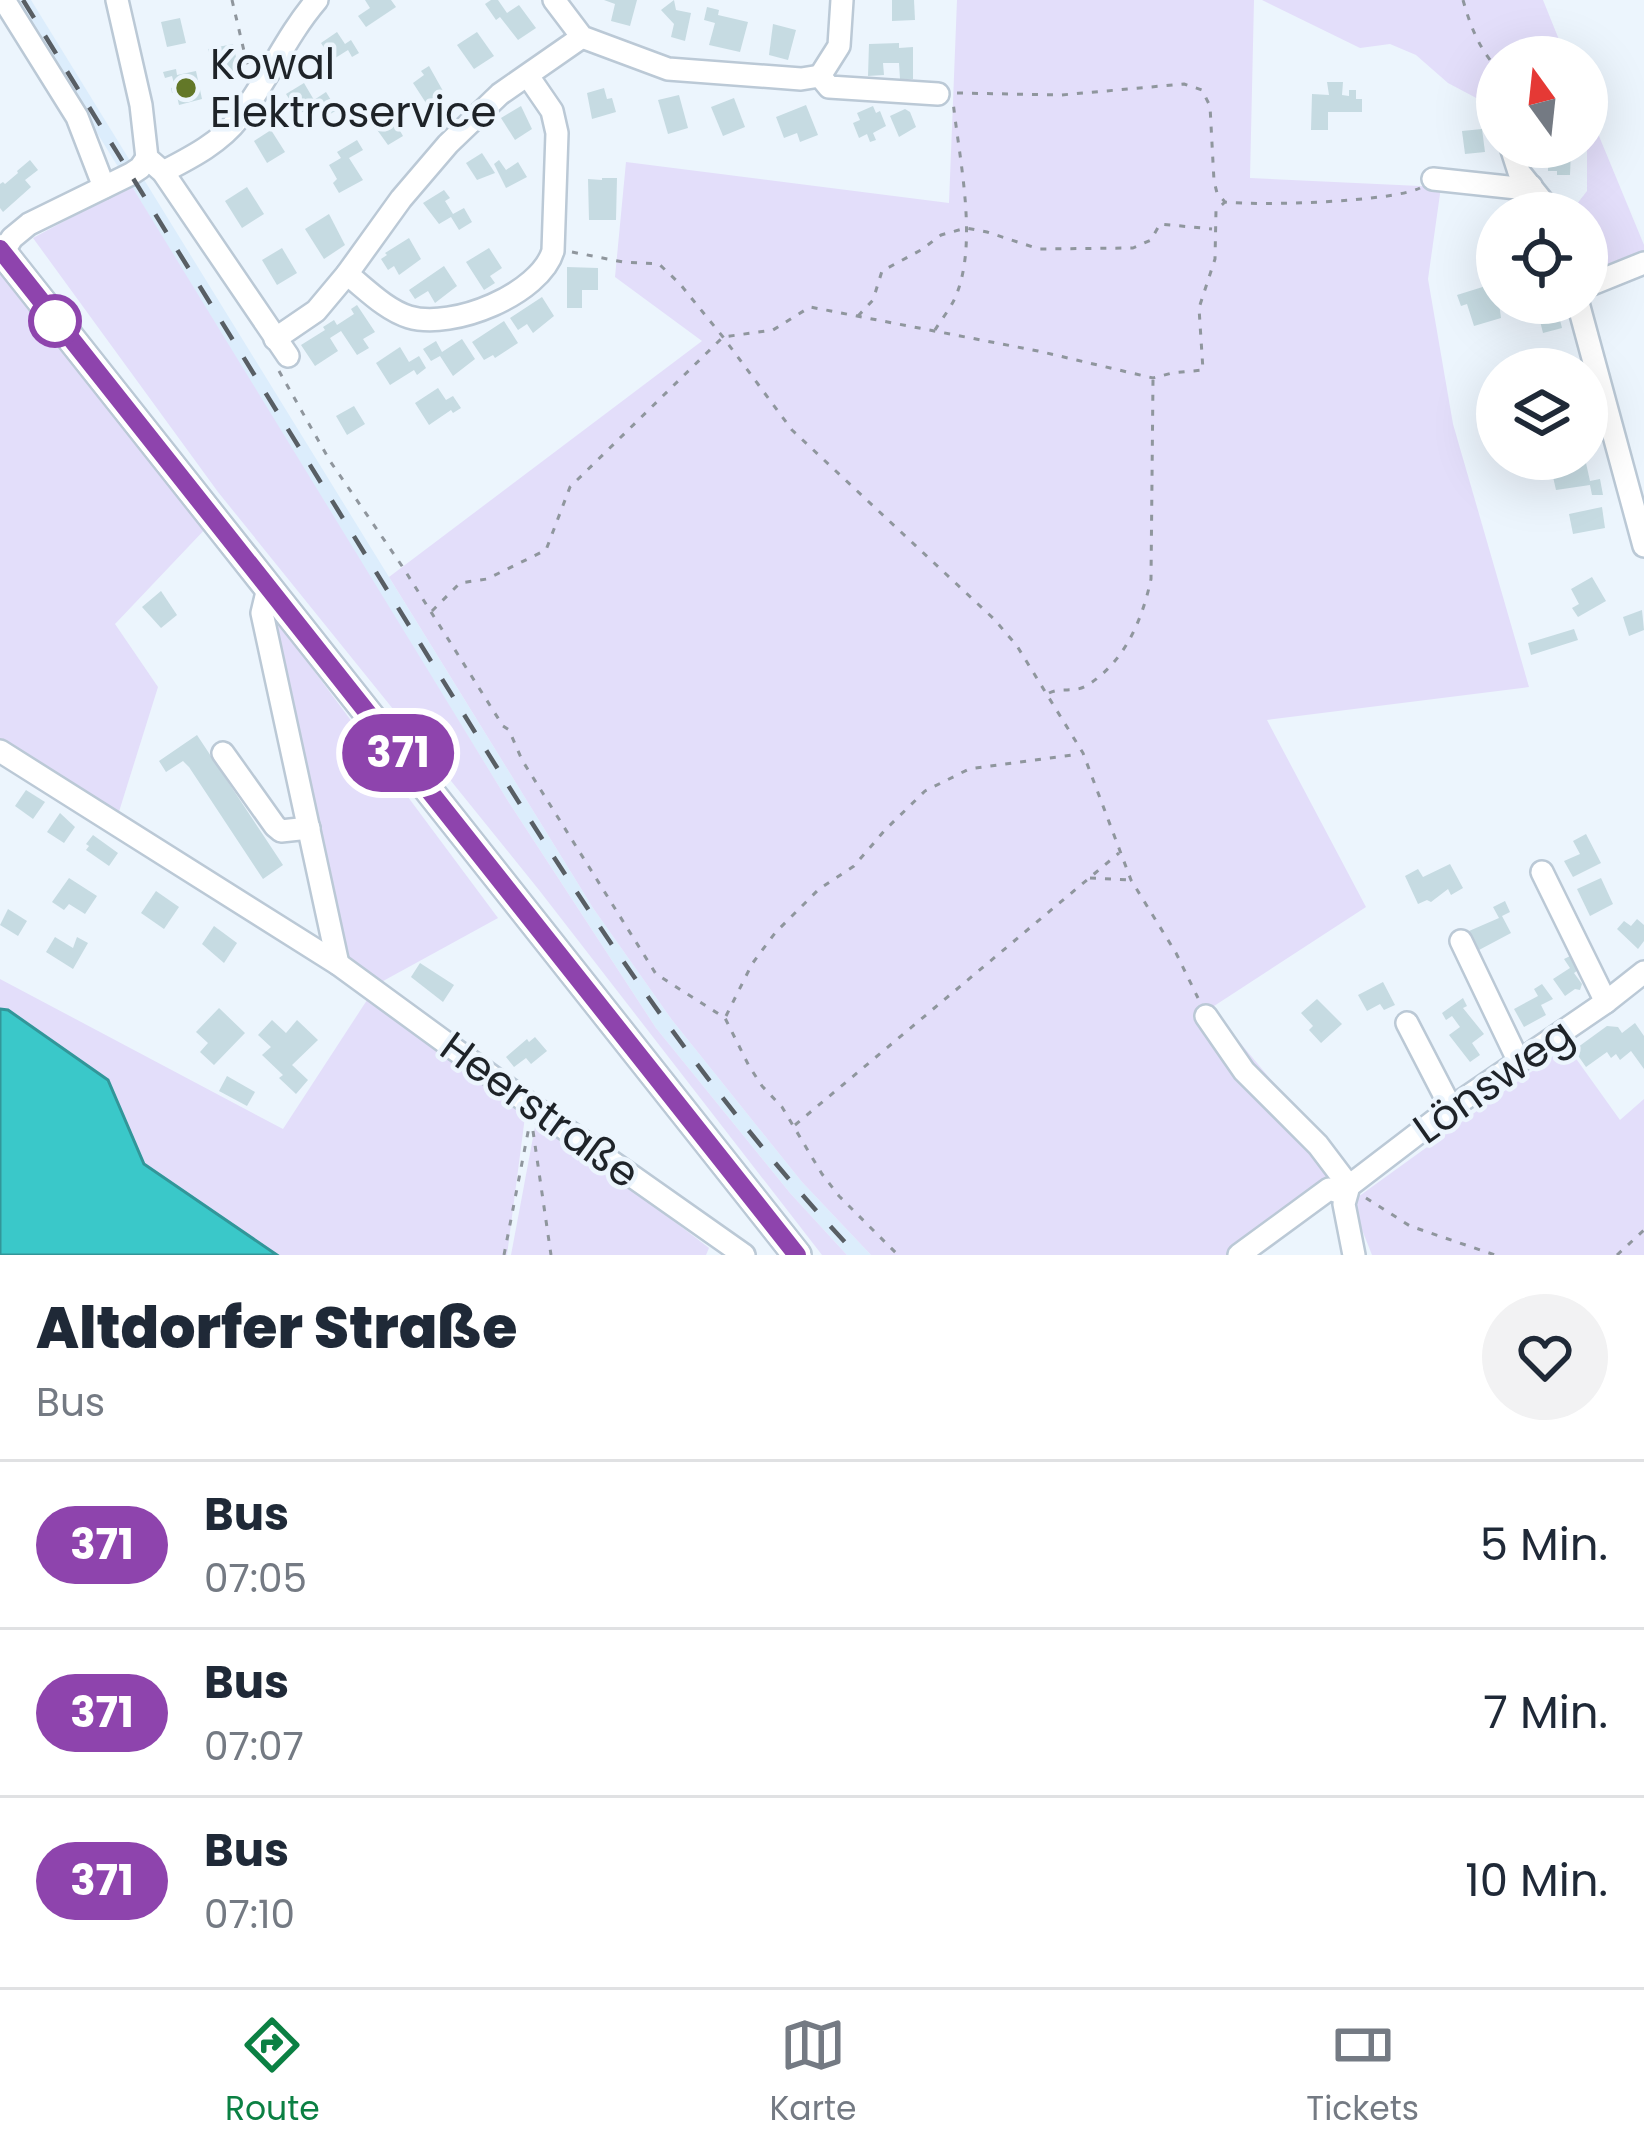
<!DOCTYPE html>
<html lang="de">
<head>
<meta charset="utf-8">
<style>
  :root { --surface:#fff; --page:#f2f2f3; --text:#1f2937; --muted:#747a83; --line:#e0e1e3; --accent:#0b8043 }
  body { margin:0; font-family:Poppins,sans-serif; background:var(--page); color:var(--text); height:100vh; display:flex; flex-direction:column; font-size:45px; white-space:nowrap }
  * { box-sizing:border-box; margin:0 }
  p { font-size:39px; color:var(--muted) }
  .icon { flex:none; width:66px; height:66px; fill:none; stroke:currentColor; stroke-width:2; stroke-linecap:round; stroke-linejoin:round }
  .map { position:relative; height:1255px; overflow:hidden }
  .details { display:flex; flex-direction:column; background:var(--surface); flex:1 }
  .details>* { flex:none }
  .badge { padding:0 24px; border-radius:39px; font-size:42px; line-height:78px }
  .needle { width:78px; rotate:345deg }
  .tools { position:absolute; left:1476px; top:36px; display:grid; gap:24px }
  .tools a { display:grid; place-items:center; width:132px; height:132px; border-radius:50%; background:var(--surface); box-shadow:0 12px 48px #0002; font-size:60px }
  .map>.badge { position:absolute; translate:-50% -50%; box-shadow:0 0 0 6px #fff }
  .round { display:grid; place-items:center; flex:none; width:126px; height:126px; border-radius:63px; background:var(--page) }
  .overview { display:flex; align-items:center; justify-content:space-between; height:204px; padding:0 36px }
  h1 { font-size:57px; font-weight:800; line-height:90px }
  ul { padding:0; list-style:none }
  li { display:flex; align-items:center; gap:36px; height:168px; padding:0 36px; border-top:3px solid var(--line) }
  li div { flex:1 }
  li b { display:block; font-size:45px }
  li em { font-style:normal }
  li .badge { min-width:132px; font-weight:700; text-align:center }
  .menu { display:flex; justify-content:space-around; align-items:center; height:168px; border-top:3px solid var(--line); background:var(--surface); font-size:33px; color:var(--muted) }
  .menu a { display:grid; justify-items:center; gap:6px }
  .menu .active { color:var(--accent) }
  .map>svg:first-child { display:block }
  .built { fill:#dcedfc }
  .green { fill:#e3defa }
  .water { fill:#3ac8c9; stroke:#329699; stroke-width:3 }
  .building { fill:#c6dbe2 }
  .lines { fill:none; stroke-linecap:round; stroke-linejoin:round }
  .minor-casing { stroke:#bbc9d6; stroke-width:26 }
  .major-casing { stroke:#bbc9d6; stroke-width:32 }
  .path { stroke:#8f969d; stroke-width:3; stroke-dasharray:6 9; stroke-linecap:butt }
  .minor { stroke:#fff; stroke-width:21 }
  .major { stroke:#fff; stroke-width:27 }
  .rail { stroke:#585e64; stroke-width:4.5; stroke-dasharray:21 21; stroke-linecap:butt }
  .line-casing { stroke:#fff; stroke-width:27 }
  .line { stroke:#8e44ad; stroke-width:18 }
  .poi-dot { fill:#637828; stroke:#ecf5fd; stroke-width:4.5 }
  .stop-dot { fill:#fff; stroke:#8e44ad; stroke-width:6 }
  .labels { text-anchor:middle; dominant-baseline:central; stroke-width:9; stroke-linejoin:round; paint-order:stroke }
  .poi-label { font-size:42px; fill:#1e2328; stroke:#ecf5fd; text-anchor:start }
  .street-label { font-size:42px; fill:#1e2328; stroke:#ecf5fd }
</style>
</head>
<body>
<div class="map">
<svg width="1644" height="1255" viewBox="0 0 1644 1255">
  <rect width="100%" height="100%" fill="#ecf5fd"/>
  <g class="built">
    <path d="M15,0H31L132,164L120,170Z"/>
    <path d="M143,178L593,908L672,1020L802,1182L871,1255H847L790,1193L656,1028L508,801L207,314L131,185Z"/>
  </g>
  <g class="green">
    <path d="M957,0H1254L1250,178L1441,187L1428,279L1453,424L1529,687L1267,720L1366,907L1211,1008L1354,1179L1252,1255H871L802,1182L672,1020L593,908L389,577L702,341L615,277L626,162L949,203Z"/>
    <path d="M1262,0H1543L1566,57H1497V109L1448,83L1416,55L1390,44L1360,48Z"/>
    <path d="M1587,107L1644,245V254L1587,274V213H1570L1587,191Z"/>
    <path d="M131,185L508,801L656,1028L790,1193L847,1255H822L539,890L218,492L33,238Z"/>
    <path d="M0,265L208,526L115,624L158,687L117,818L0,738Z"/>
    <path d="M271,613L498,918L374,986L345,956Z"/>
    <path d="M0,979L283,1129L369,997L526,1109L507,1255H277L144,1164L107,1080L8,1010L0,1009Z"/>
    <path d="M1567,1046L1620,1120L1644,1099V1255H1372L1351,1202Z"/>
    <path d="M537,1116L709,1248L706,1255H511Z"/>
  </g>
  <path class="water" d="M0,1009L8,1010L108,1080L144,1164L277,1255H0Z"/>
  <g class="building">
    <path d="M365,0H391L396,7L366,27L358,16L370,8Z"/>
    <path d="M491,0H498L507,13L519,5L536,28L518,40L500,17L496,20L485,4Z"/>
    <path d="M604,0H637L630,26L611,21L615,4Z"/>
    <path d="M674,0L676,10L691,13L685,41L671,37L674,24L661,10Z"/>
    <path d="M892,0H914L915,20L892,21Z"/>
    <path d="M707,7L719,10L718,15L748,22L740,52L709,45L715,23L704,20Z"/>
    <path d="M180,18L186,43L167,47L161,22Z"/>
    <path d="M773,24L796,30L788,60L769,55Z"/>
    <path d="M337,32L345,44L351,40L359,53L352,57L348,50L332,60L321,43Z"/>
    <path d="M477,32L494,56L474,69L457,45Z"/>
    <path d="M899,43V48L913,47V79H900L899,63H883L884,75L868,76L869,44Z"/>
    <path d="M233,44L239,70L217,75L208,49Z"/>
    <path d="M429,66L443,91L426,103L413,83L424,75L421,71Z"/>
    <path d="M176,69L177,75L196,71L202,99L179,105L176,92L172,93L171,88L175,87L172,76L165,78L163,72Z"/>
    <path d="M1327,82H1343L1342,95L1349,96V90H1356V99H1362V112H1328V130H1311L1312,94L1329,95Z"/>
    <path d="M304,83L314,100L326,92L337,110L325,117L316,104L299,114L286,94Z"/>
    <path d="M604,88L607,99L612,98L616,112L592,119L587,93Z"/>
    <path d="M679,95L688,128L668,134L658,100Z"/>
    <path d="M734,98L745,127L723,136L711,107Z"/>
    <path d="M806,105L818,135L800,142L797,133L784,138L776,117Z"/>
    <path d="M521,106L532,129L515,140L501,118Z"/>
    <path d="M873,106L876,113L880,111L886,126L873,133L876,140L870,142L867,134L859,138L853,123L860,120L857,113Z"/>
    <path d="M905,109L910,112L916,127L899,137L890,116Z"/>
    <path d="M388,110L390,114L396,111L402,121L396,124L403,136L388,145L370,120Z"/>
    <path d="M1482,129L1485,152L1465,154L1462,131Z"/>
    <path d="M271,130L285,152L267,163L254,141Z"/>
    <path d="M357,140L363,150L349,158L363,180L339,193L333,183L337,179L329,165L341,158L337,152Z"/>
    <path d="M1548,147L1571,150L1570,175H1557V171H1548Z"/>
    <path d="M482,153L495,173L477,180L466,163Z"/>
    <path d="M30,160L38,170L25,180L31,187L3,212L0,208V184L3,182L5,184L18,173L17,171Z"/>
    <path d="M499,160L506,170L518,162L527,177L506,188L494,164Z"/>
    <path d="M602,178H617L616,220H589L588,179L602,180Z"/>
    <path d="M247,187L264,214L242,228L225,201Z"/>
    <path d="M444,190L450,198L445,201L453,214L464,208L472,222L459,230L451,217L439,224L423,203Z"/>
    <path d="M329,214L345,245L324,259L305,229Z"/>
    <path d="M409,238L421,259L399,275L394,266L388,270L381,259L387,255L385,253Z"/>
    <path d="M282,248L297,273L277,285L262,260Z"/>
    <path d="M489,248L502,268L490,276L495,283L484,290L466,262Z"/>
    <path d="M444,266L457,286L435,303L428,291L415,299L409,290Z"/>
    <path d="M567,267L598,268V290H582V308H567Z"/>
    <path d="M1489,285L1496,302L1499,303L1501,318L1474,326L1467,304L1461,306L1457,295Z"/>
    <path d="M542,297L554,316L533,333L527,324L518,330L510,318Z"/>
    <path d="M1556,304L1562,328L1543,333L1537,309Z"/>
    <path d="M357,305L375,332L363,339L369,348L357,355L341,331L330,338L338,351L315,366L301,345L325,330L323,327L334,320L337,325L354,314L351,309Z"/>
    <path d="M504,321L518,343L495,358L493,355L484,360L472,342Z"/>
    <path d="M462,339L475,359L453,376L440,356L431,361L423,349L436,341L442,352Z"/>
    <path d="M400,347L409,362L419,356L426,368L417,375L414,370L390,385L376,363Z"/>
    <path d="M438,388L446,400L453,396L461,408L453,413L451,410L429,425L415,403Z"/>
    <path d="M354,406L365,424L347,435L336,416Z"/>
    <path d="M1586,463L1590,481L1600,479L1603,495H1592L1590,485L1556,490L1551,468Z"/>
    <path d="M1602,507L1605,528L1573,534L1569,514Z"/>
    <path d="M1592,577L1606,601L1578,617L1572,608L1579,604L1571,589Z"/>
    <path d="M161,591L177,615L161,628L142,607Z"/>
    <path d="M1642,610L1644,630L1629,636L1623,617Z"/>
    <path d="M1574,629L1578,640L1531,655L1528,643Z"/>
    <path d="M197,735L283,865L263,879L189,767L183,761L166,772L159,761Z"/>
    <path d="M26,790L45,802L33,819L15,806Z"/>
    <path d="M60,813L75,827L64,843L47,832Z"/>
    <path d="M1586,834L1601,863L1573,877L1564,861L1580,854L1573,841Z"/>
    <path d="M93,835L118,853L109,866L86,850L89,846L86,844Z"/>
    <path d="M1450,864L1463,888L1451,895L1448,889L1431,902L1427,900L1418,904L1405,876L1418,869L1423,877Z"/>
    <path d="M69,878L97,896L85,914L69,904L64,910L52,902Z"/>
    <path d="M1601,878L1613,904L1590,916L1577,889Z"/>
    <path d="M156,891L179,907L164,929L141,913Z"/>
    <path d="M1505,901L1510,912L1502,916L1511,933L1479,950L1469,931L1499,918L1493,907Z"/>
    <path d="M8,909L27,921L18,936L0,925Z"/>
    <path d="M1637,919L1644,925V941L1638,949L1617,929L1624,921L1631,926Z"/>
    <path d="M214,926L237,943L224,963L202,944Z"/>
    <path d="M55,937L73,948L77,937L88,943L73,969L46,952Z"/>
    <path d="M1574,954L1581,968L1574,973L1582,984L1580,990L1575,989L1565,996L1553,979L1570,968L1564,959Z"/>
    <path d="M420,963L454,985L443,1002L411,977Z"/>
    <path d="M1383,982L1395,1005L1384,1010L1380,1004L1367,1011L1358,995Z"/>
    <path d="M1542,984L1553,999L1541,1005L1546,1015L1524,1027L1514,1009L1538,996L1534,989Z"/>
    <path d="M1463,998L1467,1006L1463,1008L1484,1034L1472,1043L1480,1055L1470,1062L1449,1035L1460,1027L1452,1016L1446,1020L1442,1013Z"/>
    <path d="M1317,999L1342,1024L1321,1043L1309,1030L1313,1026L1301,1013Z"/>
    <path d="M219,1008L245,1033L214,1065L200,1052L208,1043L196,1032Z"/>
    <path d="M272,1020L286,1033L297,1020L318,1040L292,1065L308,1080L296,1094L279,1078L283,1075L262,1055L271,1047L258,1035Z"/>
    <path d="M1635,1023L1644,1036V1069L1631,1051L1620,1060L1616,1054L1611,1058L1607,1052L1586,1067L1574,1050L1607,1026L1618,1027L1622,1033Z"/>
    <path d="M535,1037L547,1051L531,1064L526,1058L514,1067L506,1057L527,1039L529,1042Z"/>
    <path d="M227,1076L255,1092L247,1106L219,1091Z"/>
  </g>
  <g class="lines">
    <g class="minor-casing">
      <g id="minor">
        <path d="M4,0L77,117L104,187"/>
        <path d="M117,0L141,105L147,158L163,172L288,356"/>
        <path d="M554,0L582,37L668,69L801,79L820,76"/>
        <path d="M820,76L829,87L938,94"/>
        <path d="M820,76L839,46L842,0"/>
        <path d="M1511,147L1519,172L1552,213"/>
        <path d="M163,172C190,158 220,143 239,118C268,80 286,36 317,0"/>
        <path d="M1433,179L1517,188L1531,186"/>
        <path d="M0,257L12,238L29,224L131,174L140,168L147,158"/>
        <path d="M347,274C366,289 386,310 409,317C453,330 540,294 553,251L557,133L552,111L528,76"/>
        <path d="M1587,286L1644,263"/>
        <path d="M1578,303L1644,546"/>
        <path d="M275,339L316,311L347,274L401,199L448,144L500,94L582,37"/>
        <path d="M268,588L262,613L338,964"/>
        <path d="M0,751L338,964L531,1105L744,1255"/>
        <path d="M223,753L275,826L281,831L309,828"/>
        <path d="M1542,872L1606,1002"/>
        <path d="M1461,941L1518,1060"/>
        <path d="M1206,1016L1244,1071L1318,1145L1349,1186"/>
        <path d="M1407,1023L1451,1108"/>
        <path d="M1239,1255L1329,1189L1345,1194"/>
        <path d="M1354,1255L1344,1204L1349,1186L1451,1108L1606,1002L1644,972"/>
      </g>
    </g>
    <g class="major-casing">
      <path id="major" d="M0,249L797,1255"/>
    </g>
    <g class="path">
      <path d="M232,0L248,68"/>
      <path d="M1463,0C1470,25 1479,49 1497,68"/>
      <path d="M957,93L1061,95L1184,84L1202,90L1210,106L1214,181L1217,193L1225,202C1261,206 1391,202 1420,188"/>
      <path d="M572,252L623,262L659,264L680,284L723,337L792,430L994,619L1017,646L1083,753L1131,880L1176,953L1198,998"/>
      <path d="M858,316L873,300L882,271L921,250L941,235L966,228L987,232L1039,249L1133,248L1151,240L1160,224L1212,229"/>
      <path d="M935,330C941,320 950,309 955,298C979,244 959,159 953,101"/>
      <path d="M279,371L330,461L402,566L503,726L509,730L522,760L656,974L725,1018L749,1066L762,1086L782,1107L822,1174L839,1196L898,1255"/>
      <path d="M432,611L460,583L487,579L546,550L570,487L723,337L773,330L810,307L1038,351L1153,378L1172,373L1203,370L1199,308L1215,259L1216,210L1225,202"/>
      <path d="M1049,693C1062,687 1074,693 1086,686C1124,663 1142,621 1151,579L1153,380"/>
      <path d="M1090,878L1129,880"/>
      <path d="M726,1016L752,964L775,933L819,889L854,866L885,830L925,791L969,769L1079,754"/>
      <path d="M795,1125L1119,853"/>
      <path d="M533,1131L551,1255"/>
      <path d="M1366,1198L1410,1226L1495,1255"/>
      <path d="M504,1255L529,1127"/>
      <path d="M1617,1255L1644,1230"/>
    </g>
    <use href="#minor" class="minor"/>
    <use href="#major" class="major"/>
    <path class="rail" d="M23,0C152,209 281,418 410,627C545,846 679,1067 857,1255"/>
  </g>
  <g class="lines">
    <g class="line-casing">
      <path id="line" d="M0,249L797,1255"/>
    </g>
    <use href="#line" class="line"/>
  </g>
  <circle class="poi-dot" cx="186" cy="88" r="12"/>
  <circle class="stop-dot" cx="55" cy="321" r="24"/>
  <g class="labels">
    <g class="poi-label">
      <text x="210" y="64">Kowal<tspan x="210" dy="48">Elektroservice</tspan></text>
    </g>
    <g class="street-label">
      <text transform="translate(1493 1081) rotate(-35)">Lönsweg</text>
      <text transform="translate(540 1110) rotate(36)">Heerstraße</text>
    </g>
  </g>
</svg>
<div class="tools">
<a><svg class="needle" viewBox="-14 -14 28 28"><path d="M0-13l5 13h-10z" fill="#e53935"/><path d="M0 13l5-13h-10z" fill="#747a83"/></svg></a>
<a><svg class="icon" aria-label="locate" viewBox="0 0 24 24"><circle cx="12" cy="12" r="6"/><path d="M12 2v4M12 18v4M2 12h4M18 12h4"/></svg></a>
<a><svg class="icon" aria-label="layers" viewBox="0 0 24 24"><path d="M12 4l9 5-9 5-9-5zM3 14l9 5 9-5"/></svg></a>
</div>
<b class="badge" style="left:398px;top:753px;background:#8e44ad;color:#fff">371</b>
</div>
<section class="details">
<div class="overview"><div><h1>Altdorfer Straße</h1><p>Bus</p></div><a class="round"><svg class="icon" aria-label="heart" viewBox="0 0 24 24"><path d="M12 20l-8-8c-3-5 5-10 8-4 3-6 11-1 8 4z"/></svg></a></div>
<ul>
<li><span class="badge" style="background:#8e44ad;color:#fff">371</span><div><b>Bus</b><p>07:05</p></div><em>5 Min.</em></li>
<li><span class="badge" style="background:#8e44ad;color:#fff">371</span><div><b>Bus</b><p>07:07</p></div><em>7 Min.</em></li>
<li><span class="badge" style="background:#8e44ad;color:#fff">371</span><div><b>Bus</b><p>07:10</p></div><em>10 Min.</em></li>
</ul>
</section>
<nav class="menu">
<a class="active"><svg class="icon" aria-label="directions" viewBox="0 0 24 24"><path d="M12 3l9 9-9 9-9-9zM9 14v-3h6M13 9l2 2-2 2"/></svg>Route</a>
<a><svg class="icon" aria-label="map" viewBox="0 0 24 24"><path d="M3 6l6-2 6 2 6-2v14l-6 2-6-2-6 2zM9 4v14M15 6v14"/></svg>Karte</a>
<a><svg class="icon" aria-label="tickets" viewBox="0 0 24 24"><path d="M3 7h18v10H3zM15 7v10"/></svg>Tickets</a>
</nav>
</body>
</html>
